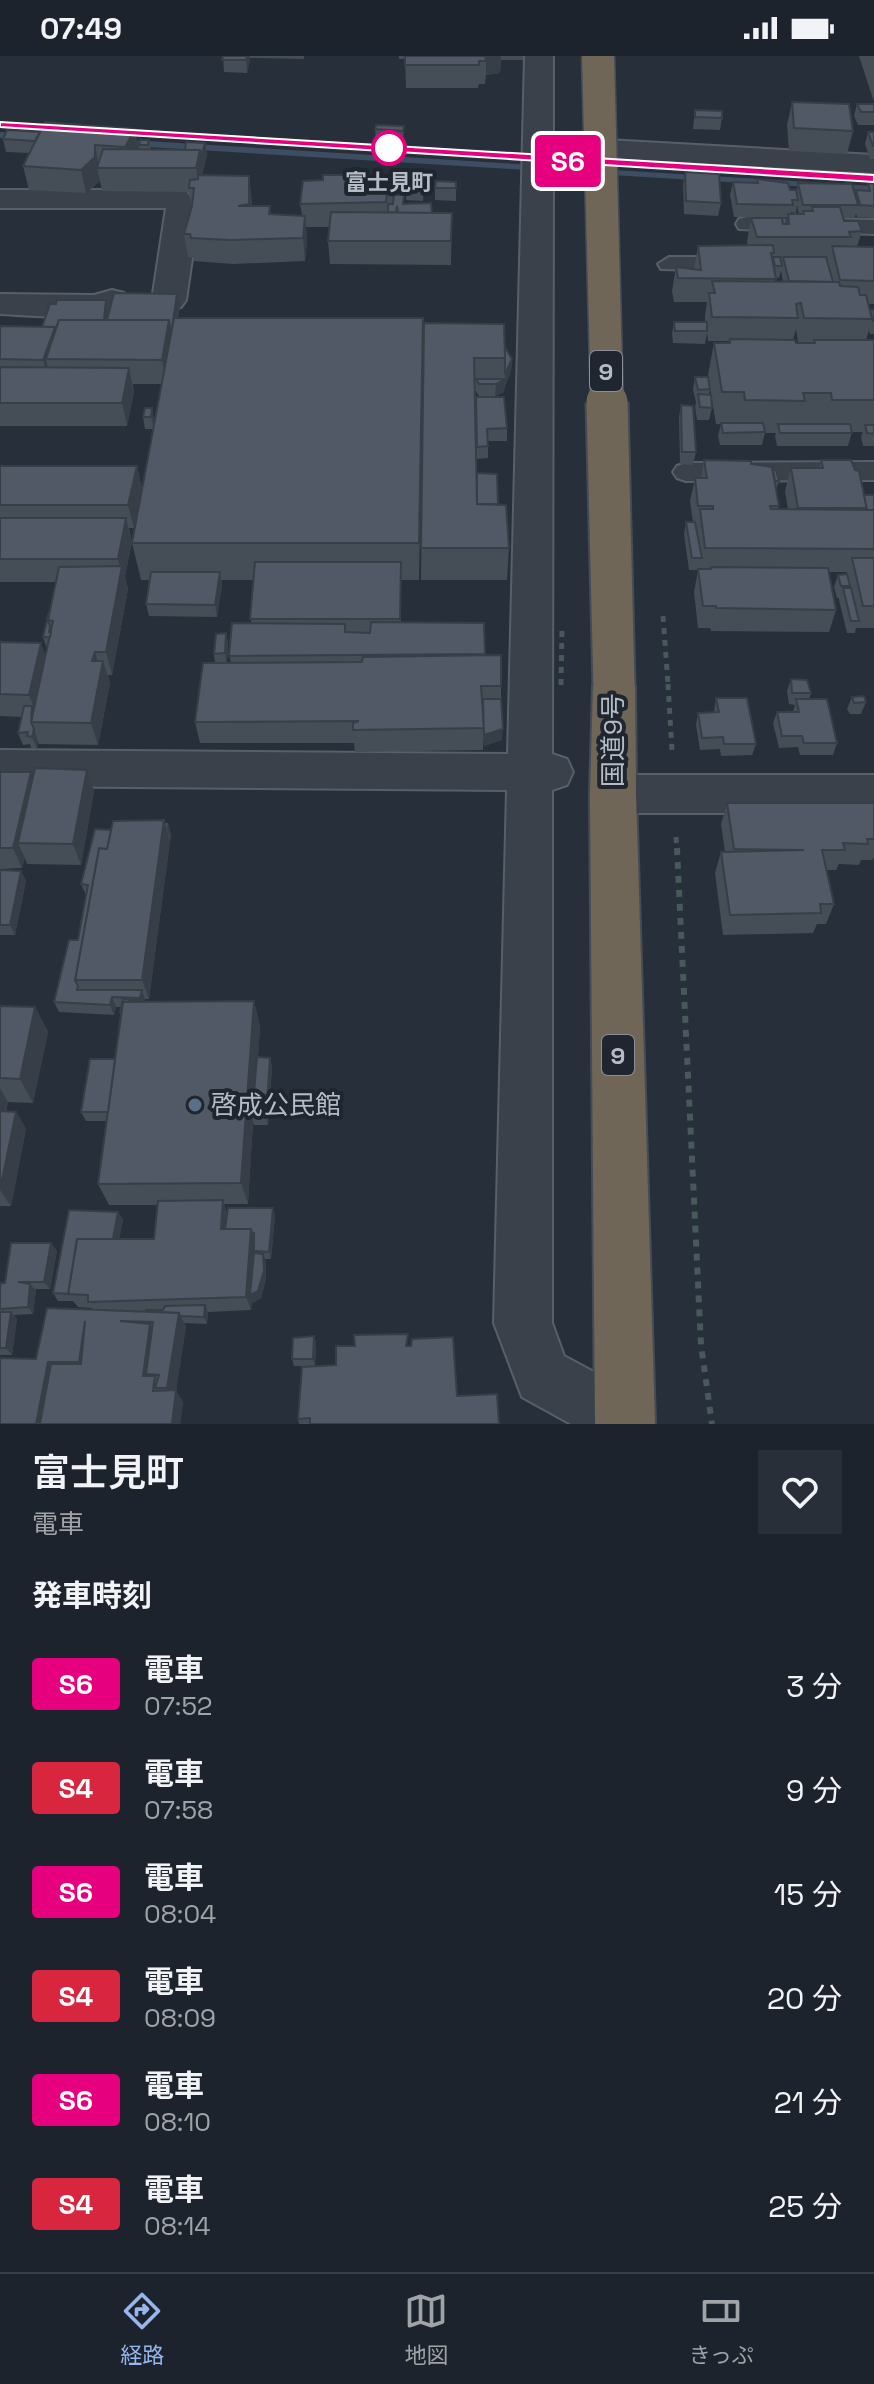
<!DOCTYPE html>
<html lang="ja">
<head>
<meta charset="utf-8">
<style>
  :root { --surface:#1c232c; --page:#292f38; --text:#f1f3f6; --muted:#a0a4a9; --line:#3a4048; --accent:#95b7eb }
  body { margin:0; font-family:"Space Grotesk","Noto Sans JP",sans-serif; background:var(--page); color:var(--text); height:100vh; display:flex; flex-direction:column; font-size:30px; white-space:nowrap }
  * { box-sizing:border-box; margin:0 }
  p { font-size:26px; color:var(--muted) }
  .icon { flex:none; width:44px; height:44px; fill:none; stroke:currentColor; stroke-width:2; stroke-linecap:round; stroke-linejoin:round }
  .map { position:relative; height:1368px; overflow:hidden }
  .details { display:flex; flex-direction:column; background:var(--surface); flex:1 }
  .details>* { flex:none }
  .badge { padding:0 16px; border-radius:6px; font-size:28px; line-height:52px }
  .map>.badge { position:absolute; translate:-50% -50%; box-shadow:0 0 0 4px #fff }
  h2 { padding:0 32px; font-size:30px; line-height:72px }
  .round { display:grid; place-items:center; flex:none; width:84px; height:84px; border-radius:0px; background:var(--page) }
  .headline { display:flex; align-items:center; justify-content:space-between; height:136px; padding:0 32px }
  h1 { font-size:38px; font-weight:600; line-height:60px }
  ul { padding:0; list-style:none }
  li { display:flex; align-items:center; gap:24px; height:104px; padding:0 32px }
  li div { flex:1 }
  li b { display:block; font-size:30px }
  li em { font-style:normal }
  li .badge { min-width:88px; font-weight:700; text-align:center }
  .status { display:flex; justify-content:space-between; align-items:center; height:56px; padding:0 40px; background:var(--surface); direction:ltr }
  .status svg { height:22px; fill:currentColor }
  .menu { display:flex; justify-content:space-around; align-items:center; height:112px; border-top:2px solid var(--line); background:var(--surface); font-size:22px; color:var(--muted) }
  .menu a { display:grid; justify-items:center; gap:4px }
  .menu .active { color:var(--accent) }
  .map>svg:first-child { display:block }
  .water { fill:#3e4d61 }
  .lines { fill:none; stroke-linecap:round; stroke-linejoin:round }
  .lane-casing { stroke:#585f69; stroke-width:4 }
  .street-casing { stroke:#585f69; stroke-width:4 }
  .highway-casing { stroke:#454c56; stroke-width:4 }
  .path-far1 { stroke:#48585b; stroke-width:5; stroke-dasharray:6 6; stroke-linecap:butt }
  .path { stroke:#48585b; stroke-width:6; stroke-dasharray:7 7; stroke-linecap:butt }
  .lane { fill:#3a414b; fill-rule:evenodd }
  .street { fill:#3a414b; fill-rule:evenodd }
  .highway { fill:#706658; fill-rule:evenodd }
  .rail-casing { stroke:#5d6571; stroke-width:6 }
  .rail { stroke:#1f2630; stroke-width:4; stroke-dasharray:13; stroke-linecap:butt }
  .highway-bridge-far1-casing { stroke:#454c56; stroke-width:35; stroke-linecap:butt }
  .highway-bridge-casing { stroke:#454c56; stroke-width:45; stroke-linecap:butt }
  .path-bridge { stroke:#48585b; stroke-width:5; stroke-dasharray:6 6; stroke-linecap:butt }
  .highway-bridge-far1 { stroke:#706658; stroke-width:32 }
  .highway-bridge { stroke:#706658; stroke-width:41 }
  .wall { fill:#454d57; fill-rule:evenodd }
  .shaded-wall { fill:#383e47 }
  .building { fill:#505965; stroke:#383e47; stroke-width:2 }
  .line { fill:#e6007e; stroke:#fff; stroke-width:2 }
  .stop-dot { fill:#fff; stroke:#e6007e; stroke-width:4 }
  .service-dot { fill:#5c6f8a; stroke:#1f2630; stroke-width:3 }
  .labels { text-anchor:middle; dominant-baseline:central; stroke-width:8; stroke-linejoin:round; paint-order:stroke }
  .far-stop-label { font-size:22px; font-weight:bold; fill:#b6bcc6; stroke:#1f2630 }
  .shield { fill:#1f2630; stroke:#898f99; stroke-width:2 }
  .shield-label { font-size:24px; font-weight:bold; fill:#b6bcc6 }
  .street-label { font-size:26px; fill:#b6bcc6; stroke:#1f2630 }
  .poi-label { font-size:26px; fill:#b6bcc6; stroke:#1f2630; text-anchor:start }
</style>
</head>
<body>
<div class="status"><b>07:49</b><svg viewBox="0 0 49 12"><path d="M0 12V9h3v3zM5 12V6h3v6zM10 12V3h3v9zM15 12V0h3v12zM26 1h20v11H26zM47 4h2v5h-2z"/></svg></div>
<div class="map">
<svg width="874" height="1368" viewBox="0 0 874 1368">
  <rect width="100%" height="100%" fill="#262f3a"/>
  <path class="water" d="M0,76L874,130V135L0,82Z"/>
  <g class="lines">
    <g class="lane-casing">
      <g id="lane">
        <path d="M747,161L874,164V178L739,173L736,168L739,163Z"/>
        <path d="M669,201H736L747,208L736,215L661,213L658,208Z"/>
        <path d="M874,406V424L686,425L677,422L673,416L677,410L686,407Z"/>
      </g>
    </g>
    <g class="street-casing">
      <g id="street">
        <path d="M525,0H553V81L874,99V117L553,99L552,698L567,703L573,716L567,729L552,734V1267L564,1300L646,1344L654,1368H571L522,1341L494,1267L507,734L0,730V694L508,698Z"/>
        <path d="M0,134H176L187,136L199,154L186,244L181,251L169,254L157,251L152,244L166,152H0Z"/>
        <path d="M112,234L124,237L129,244C112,269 29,259 0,258V238L94,239Z"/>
        <path d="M613,719H874V757H613L597,751L590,738L597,725Z"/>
      </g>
    </g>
    <g class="highway-casing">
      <path id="highway" d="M614,613L629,618L635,630L636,738L655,1368H595L590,738L593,630L599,618Z"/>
    </g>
    <g class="path-far1">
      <path d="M668,628L672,695"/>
      <path d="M676,781L677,794"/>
    </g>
    <path class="path" d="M677,792L701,1289L712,1368"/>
    <use href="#lane" class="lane"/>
    <use href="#street" class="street"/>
    <use href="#highway" class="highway"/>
    <g class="rail-casing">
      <g id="rail">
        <path d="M0,69L64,73"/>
        <path d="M112,75L874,122"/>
      </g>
    </g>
    <use href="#rail" class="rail"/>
    <g class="highway-bridge-far1-casing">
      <path id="highway-bridge-far1" d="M598,0L607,348"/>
    </g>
    <g class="highway-bridge-casing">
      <path id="highway-bridge" d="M607,346L614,630"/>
    </g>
    <g class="path-bridge">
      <path d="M663,560L668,628"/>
      <path d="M561,629L562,573"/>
    </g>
    <use href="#highway-bridge-far1" class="highway-bridge-far1"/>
    <use href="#highway-bridge" class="highway-bridge"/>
  </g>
  <g class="wall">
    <path d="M223,0H304V3L250,2L247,17L224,16Z"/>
    <path d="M399,0H523V4H501L500,17L486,19L485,28H479L478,32H406L405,3H399Z"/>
    <path d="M859,0H874V46Z"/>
    <path d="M792,46L853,75L847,98L789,95L787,69Z"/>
    <path d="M857,48H874V69H858L854,60Z"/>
    <path d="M695,54L722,62L720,74L693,73Z"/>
    <path d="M404,70L403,87L376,86L375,73Z"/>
    <path d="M7,74L138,93L139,89L149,84L151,93L185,94L205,87L207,99L203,114V119L252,143V150H270L271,159H302L300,148L323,124L392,119L393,148H404L432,157H452L451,209L330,208L328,185L329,171H306L307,183L305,205L233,208L194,205V202L188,201L184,178L192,151L189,136L102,135L100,125L86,137L29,134L23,110L29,97L6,96L3,83Z"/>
    <path d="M868,76H874V103H870L865,88Z"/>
    <path d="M685,116L721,147L718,160L684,158L683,129Z"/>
    <path d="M757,123L790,134L797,135L798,127L855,137L856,134L866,135L868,127L874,128V162L857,161L856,157L855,161H843L844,165L862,175L857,191H874V248H868L870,255L874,254V278H870L869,274L866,284H874V390H863L861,381L863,376H852L848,390H777L775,380L776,377H765L762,389H720L718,380L721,368H716L708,319L714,287H729L730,285H708L707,277L705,288L673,287L672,278L674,266H705V260L707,246H674L672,235L676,211L694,213L698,190H748L747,186L751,162H787V161H734L730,139L733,126L756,127ZM797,149L799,158H791V156L796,157ZM781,215L783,225H775L776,222H779ZM796,273L798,286H814L813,287H796L793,284Z"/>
    <path d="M424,124L423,145L406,144V132Z"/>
    <path d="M456,126V145L435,144V132Z"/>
    <path d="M106,244L108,257L180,250L178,262L423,300L419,524H401V567H484L485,600L501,630L502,684L484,690L483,678V694L355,696L354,687H200L195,666L215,607L214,598L226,577L228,589L227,606H231L229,600L251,567L254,524H221L222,529L217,561L149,560L146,548L150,524H141L132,487L142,436L134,472H129L132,486L125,520L128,533L112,619H108L110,627L98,689L39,688L38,685L37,692H31L30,688L23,689L18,677L22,661L0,660V586L46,599L47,593L43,581L56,526H0V410H137L142,433L153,373H145L143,361L152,352L154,365L162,328H133L134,336L127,370H0V270L42,271Z"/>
    <path d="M424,267L512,303L511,315L505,331V326L504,336L495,340H479L475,334V354L507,372V385H488V402L476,403V427L498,449L509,492L507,524H421Z"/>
    <path d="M695,321L710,333L709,339L712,352L709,364H697L695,351L696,346L693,334Z"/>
    <path d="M681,349L696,396L693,409L680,408L679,361Z"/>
    <path d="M704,404L751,408L773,414L779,425L776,434L779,450L778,453H788L785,435L791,412H819L821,404L864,439H874V572H856L855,577H847L839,544V542H837L834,531L838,519L846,518L847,516H829L836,554L829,576L711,575L710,572H698L694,536L698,514H689L684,478L686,466H693L690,445L695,422H701Z"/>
    <path d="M791,623L811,637L809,643L837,687L833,699H800L798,691L779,692L773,667L777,656H793L795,649L789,648L787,635Z"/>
    <path d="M852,641L866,646L861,658H850L847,653Z"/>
    <path d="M716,642L756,688L752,699L721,700L720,693L700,694L696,669L698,657L714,656Z"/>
    <path d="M87,714L94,735L81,809L27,808L25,802L22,812L0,813V716L33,722Z"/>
    <path d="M727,747H874V803V802L872,804H861L859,809L839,808L836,814H827L834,848L826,868H817L813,877L723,879L715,817L721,796H725L721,768Z"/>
    <path d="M165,767H168L171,778L149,943H145V945H254L260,970L258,1001L270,1002L272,1011L268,1069H254L253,1066L248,1148H224L227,1157L273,1152L275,1160L271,1203H265L266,1223L261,1242L253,1247L252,1243L251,1254L208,1256L207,1268L184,1267L186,1270L176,1335L183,1346L180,1368L36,1303L93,1254L91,1252L78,1251L73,1245H58L53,1237L118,1156L123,1164L119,1183H154L158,1149H109L98,1128L106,1065H86L81,1056L115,1003L121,951H116L114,959L59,956L54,946L78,884L86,839L81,828L111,774Z"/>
    <path d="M0,814L21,815L26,825L15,879H0Z"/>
    <path d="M0,950L35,951L48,976L33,1047L8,1046L6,1056H16L26,1073L11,1150H0Z"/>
    <path d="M51,1187L57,1195L50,1233H35L36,1235L33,1258L14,1259L17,1263L12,1299H0V1232Z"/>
    <path d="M314,1280L316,1287L315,1310L336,1309L408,1290L457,1340L499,1368H299L298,1363L314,1310H294L292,1303Z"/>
  </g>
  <g class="shaded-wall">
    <path d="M247,0H250V4L247,17L246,4Z"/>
    <path d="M485,0H501L500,17L486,19V5Z"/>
    <path d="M135,73L139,96L129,112L125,91Z"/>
    <path d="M205,87L207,99L199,136L196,112L200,94Z"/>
    <path d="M95,89L99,112H97L100,125L86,137L81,114Z"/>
    <path d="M249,120L252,143L251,171L241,173Z"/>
    <path d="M305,160L307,183L305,205L303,182Z"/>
    <path d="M177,238L180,250L174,285L172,272Z"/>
    <path d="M106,244L108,257L107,272L103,273Z"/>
    <path d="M423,262V300L419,524V487Z"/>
    <path d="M169,264L173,288L166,328L162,304Z"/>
    <path d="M55,271L61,295L46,303L51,323L50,328L43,304Z"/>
    <path d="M512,303L511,315L505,331V318Z"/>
    <path d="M129,312L134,336L127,370L122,347Z"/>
    <path d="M505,323L504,336L495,340L496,328Z"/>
    <path d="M152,352L154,365V373L151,361Z"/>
    <path d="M137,410L142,434L134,472L128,449Z"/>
    <path d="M126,462L132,486L125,520L128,533L112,619L106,596L121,516L118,503Z"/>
    <path d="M220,516L222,529L217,561L215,549Z"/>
    <path d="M226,577L228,589L227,609L225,597Z"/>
    <path d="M41,587L49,609L43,636L47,647L42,666H32L31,663L32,650L36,662L37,660L29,639Z"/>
    <path d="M95,596L101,618L103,605L110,627L98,689L91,667L92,605Z"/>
    <path d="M34,673L38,685L37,692L32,681Z"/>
    <path d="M503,673L502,684L484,690V679Z"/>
    <path d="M87,714L94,735L81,809L73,788Z"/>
    <path d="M31,716L39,738L18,787L25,802L22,812L13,792Z"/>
    <path d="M164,764L170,785L149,943L142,924Z"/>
    <path d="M168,767L171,778L170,783L167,772Z"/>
    <path d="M21,815L26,825L15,879L10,869Z"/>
    <path d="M142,934L145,944L144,952L140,942Z"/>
    <path d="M112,941L116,951L114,959L110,949Z"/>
    <path d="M254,945L260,970L254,1060H252L253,1066L248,1148L241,1127Z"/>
    <path d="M35,951L48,976L33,1047L20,1023Z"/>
    <path d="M270,1002L272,1011L268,1069L266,1060Z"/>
    <path d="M0,1032L8,1046L2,1071L0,1067Z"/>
    <path d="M16,1056L26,1073L11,1150L0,1134Z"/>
    <path d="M223,1144L228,1160L227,1177L221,1173Z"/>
    <path d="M273,1152L275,1160L271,1203L269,1196Z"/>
    <path d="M118,1156L123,1164L117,1195L112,1188Z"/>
    <path d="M251,1173L255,1188L254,1195L255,1198H263L266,1205V1223L261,1242L253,1247L252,1243L251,1254L246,1241Z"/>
    <path d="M51,1187L57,1195L50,1233L44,1226Z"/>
    <path d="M30,1228L36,1235L33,1258L28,1251Z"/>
    <path d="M205,1249L208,1256L207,1268L204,1261Z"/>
    <path d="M11,1256L17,1263L12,1299L6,1292Z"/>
    <path d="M179,1257L186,1270L176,1335L183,1346L180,1368H172L175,1344L167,1332Z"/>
    <path d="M150,1268L158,1281L146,1318L152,1326L143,1320Z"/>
    <path d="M314,1280L316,1287L315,1310L313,1303Z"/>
    <path d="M48,1306L59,1318L49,1368H36Z"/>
  </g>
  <g class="building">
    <path d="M223,0H247L246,4H222Z"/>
    <path d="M405,0H485L486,5H479V9H405Z"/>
    <path d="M792,46L849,48L853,75L794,72Z"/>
    <path d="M857,48H874V56H861Z"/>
    <path d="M695,54L722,55V62L695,61Z"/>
    <path d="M45,66L135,73L125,91L95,89V101L81,114L23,110Z"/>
    <path d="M376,69L404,70L403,75L375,73Z"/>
    <path d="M7,74L40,76L35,85L3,83Z"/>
    <path d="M868,76H874V90H873Z"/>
    <path d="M140,84H149L148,89H139Z"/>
    <path d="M186,86L205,87L201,101L200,94H185Z"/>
    <path d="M103,93L200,94L196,112H97Z"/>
    <path d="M685,116L719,118L721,147L686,145Z"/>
    <path d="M198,119L249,120V148L238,150H270L269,158L305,160L303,182L230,184L191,182L190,178H184L192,150L194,132H189L190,124L198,123Z"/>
    <path d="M323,119H392V136L387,137L386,146L300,148L303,125L323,124Z"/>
    <path d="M757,123L788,127L790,134H796L798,144H792L793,149L737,148L733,126L758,127Z"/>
    <path d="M408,124H424L423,133L406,132Z"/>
    <path d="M436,125L456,126V132H435Z"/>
    <path d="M798,127L852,128L858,149H803Z"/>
    <path d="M868,127L874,128V150L860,149L856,134L870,135Z"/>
    <path d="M394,139H404L403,148L431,147L432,157H398L397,150L396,157L388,156V148H393Z"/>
    <path d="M812,151H840L844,165H858L862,175L849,176L851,181H757L751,162H782L783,168H789L788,158H804L803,155H813Z"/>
    <path d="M331,156L452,157L451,185H328Z"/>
    <path d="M782,162H787L786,168H783Z"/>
    <path d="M773,189L774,197H771L776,223L678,222L676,211L701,214L698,190Z"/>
    <path d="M832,190L874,191V225L840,224Z"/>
    <path d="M773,201H780L782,210H775Z"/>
    <path d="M783,201H826L833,226L789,225Z"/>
    <path d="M712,225L839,226L840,230L858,231L860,239H866L872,263L804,262L801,247L796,248L798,262L712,261L709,237H715Z"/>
    <path d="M114,237L177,238L172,272H170L169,264H107Z"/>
    <path d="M57,244H106L104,264H59L56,273H54L55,271H42L50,248H56Z"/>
    <path d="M870,254H874V265H873Z"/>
    <path d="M174,262H423L419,487H132Z"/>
    <path d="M59,264H169L162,304L46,303Z"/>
    <path d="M674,266H707V275H675Z"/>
    <path d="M424,267L504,268L505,302H474L477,448L506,449L509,492H421Z"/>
    <path d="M0,270L55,271L43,304L0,303Z"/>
    <path d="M730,283L795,284L796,287H815L814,284H874V344H832L831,337H803L805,345L745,344L744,336H722L714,287H730Z"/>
    <path d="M505,291L512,303L505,318Z"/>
    <path d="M0,311L129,312L122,347H0Z"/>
    <path d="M695,321H708L710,333L698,334Z"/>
    <path d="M476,323H505L496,328H479Z"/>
    <path d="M698,338L711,339L712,352L700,351Z"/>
    <path d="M476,341H504L507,372L487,373L488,390L477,391Z"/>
    <path d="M681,349L693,350L696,396H682Z"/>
    <path d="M145,352H152L151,361H143Z"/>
    <path d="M721,367H763L765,376L723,377Z"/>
    <path d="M778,368H850L852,377H780Z"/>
    <path d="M865,369H874V378L867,377Z"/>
    <path d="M704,404L751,405V408L772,411L779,450H770L771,453L874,454V493L705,492L700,453H713V450H698L695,422H707Z"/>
    <path d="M821,404H851L855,414L859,415L867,452H798L791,412H823Z"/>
    <path d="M0,410H137L128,449H0Z"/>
    <path d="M773,414H776L779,425H775Z"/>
    <path d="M477,417L497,418L498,448H477Z"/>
    <path d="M864,439H874V454H867Z"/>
    <path d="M0,462H126L118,503H0Z"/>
    <path d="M686,466H695L702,502H692Z"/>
    <path d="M852,502H874V550H863Z"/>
    <path d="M255,506H401L400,563H250Z"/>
    <path d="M122,510L106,596H95L92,605H103L91,667L31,666L53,565L48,564L59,511Z"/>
    <path d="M711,511L828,512L836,554L716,552V550H703L698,513H711Z"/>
    <path d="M151,516H220L215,549L146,548Z"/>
    <path d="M847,518L850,530H841L838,519Z"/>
    <path d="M843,532H851L859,565H851Z"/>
    <path d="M49,556L48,564L50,571L49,576H51L50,581H43Z"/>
    <path d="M371,566L484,567L485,598L229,600L232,567L345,568V576L370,577Z"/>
    <path d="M226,577L225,597L214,598L216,578Z"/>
    <path d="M0,586L41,587L29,639L0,638Z"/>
    <path d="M501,599V630H481L484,672L353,674V667L359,665L195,666L203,607L362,606L363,601Z"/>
    <path d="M791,623L807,624L811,637H792Z"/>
    <path d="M864,640L866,646L854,647L852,641Z"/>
    <path d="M716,642H747L756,688H724L723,681L702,682L698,657L719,656Z"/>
    <path d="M483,643H501L503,673L484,679Z"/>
    <path d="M796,643H827L837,687H804L802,680H782L777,656H799Z"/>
    <path d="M24,650H32L31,663L33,655L31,666L34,673L32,681L27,680L28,676L18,677Z"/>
    <path d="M35,712L87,714L73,788L18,787Z"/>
    <path d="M0,716H31L13,792H0Z"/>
    <path d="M727,747H874V783H867L868,788L843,787L845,794H822L834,848H820L821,857L730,859L721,796L804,794L734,793Z"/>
    <path d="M164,764L142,924H75L99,792L107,793L113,765Z"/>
    <path d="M95,773L111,774L107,793L99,792L75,924L78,930L77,934H142L140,942L112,941L110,949L54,946L69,884H78L88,829L81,828Z"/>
    <path d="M0,814L21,815L10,869H0Z"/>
    <path d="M123,943L140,944V945L123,946L121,956H120Z"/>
    <path d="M254,945L241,1127L98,1128L123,946Z"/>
    <path d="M0,950L35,951L20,1023L0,1022Z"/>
    <path d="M257,1001L270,1002L266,1060H252Z"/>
    <path d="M90,1003H115L108,1056H81Z"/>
    <path d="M0,1055L16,1056L0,1134Z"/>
    <path d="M223,1144L221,1173H251L246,1241L88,1246V1239L68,1238L77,1183H154L158,1145Z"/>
    <path d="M228,1152H273L269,1196L254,1195V1177H252L251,1173H225Z"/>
    <path d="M69,1154L118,1156L113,1183H77L68,1238H71L53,1237Z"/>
    <path d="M11,1187H51L44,1226H18L30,1228L28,1251L0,1253V1232L1,1227H5Z"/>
    <path d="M254,1197L263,1198L264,1215L258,1235L250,1239Z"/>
    <path d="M205,1249L204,1261L180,1260L179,1257L146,1256V1254H163L165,1250Z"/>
    <path d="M47,1252L179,1257L167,1332H155L159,1319L146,1318L153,1266L120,1265L150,1268L143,1320H155L153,1335L176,1334L172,1368H40L51,1308H81L85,1265L79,1306H48L36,1368H0V1302L36,1303Z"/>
    <path d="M0,1256H11L6,1292H0Z"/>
    <path d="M408,1278L406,1290H411L412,1283L453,1281L457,1340L497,1338L499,1368H310V1362L298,1363L302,1311L336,1309V1290H355L354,1279Z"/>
    <path d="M314,1280L313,1303H292L293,1282Z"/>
  </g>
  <path class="line" d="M0,66L874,119V126L0,71Z"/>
  <circle class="stop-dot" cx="389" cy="92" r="16"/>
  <circle class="service-dot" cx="195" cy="1049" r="8"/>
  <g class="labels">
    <g class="far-stop-label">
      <text x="389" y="126">富士見町</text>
    </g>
    <g class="shield">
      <rect x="590" y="295" width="32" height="40" rx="6"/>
      <rect x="602" y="979" width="32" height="40" rx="6"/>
    </g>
    <g class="shield-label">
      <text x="606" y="315">9</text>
      <text x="618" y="999">9</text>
    </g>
    <g class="street-label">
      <text transform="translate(613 684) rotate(-90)">国道9号</text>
    </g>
    <g class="poi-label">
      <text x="211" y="1049">啓成公民館</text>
    </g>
  </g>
</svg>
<b class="badge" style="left:568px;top:105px;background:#e6007e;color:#fff">S6</b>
</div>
<section class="details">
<div class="headline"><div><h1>富士見町</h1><p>電車</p></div><a class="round"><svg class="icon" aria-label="heart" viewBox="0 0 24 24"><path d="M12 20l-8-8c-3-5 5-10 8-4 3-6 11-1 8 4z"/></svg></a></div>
<h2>発車時刻</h2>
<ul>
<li><span class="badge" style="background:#e6007e;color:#fff">S6</span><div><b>電車</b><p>07:52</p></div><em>3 分</em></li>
<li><span class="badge" style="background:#d7263d;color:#fff">S4</span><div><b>電車</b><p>07:58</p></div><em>9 分</em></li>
<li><span class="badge" style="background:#e6007e;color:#fff">S6</span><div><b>電車</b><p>08:04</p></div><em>15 分</em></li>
<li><span class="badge" style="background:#d7263d;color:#fff">S4</span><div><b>電車</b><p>08:09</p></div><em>20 分</em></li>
<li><span class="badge" style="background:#e6007e;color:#fff">S6</span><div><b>電車</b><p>08:10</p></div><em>21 分</em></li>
<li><span class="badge" style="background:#d7263d;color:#fff">S4</span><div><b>電車</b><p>08:14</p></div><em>25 分</em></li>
</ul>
</section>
<nav class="menu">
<a class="active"><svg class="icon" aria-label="directions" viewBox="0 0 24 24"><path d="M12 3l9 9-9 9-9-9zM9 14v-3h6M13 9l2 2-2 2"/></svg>経路</a>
<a><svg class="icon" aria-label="map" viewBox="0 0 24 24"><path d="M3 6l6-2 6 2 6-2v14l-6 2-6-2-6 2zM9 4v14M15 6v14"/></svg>地図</a>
<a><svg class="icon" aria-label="tickets" viewBox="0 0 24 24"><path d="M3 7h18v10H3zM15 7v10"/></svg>きっぷ</a>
</nav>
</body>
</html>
